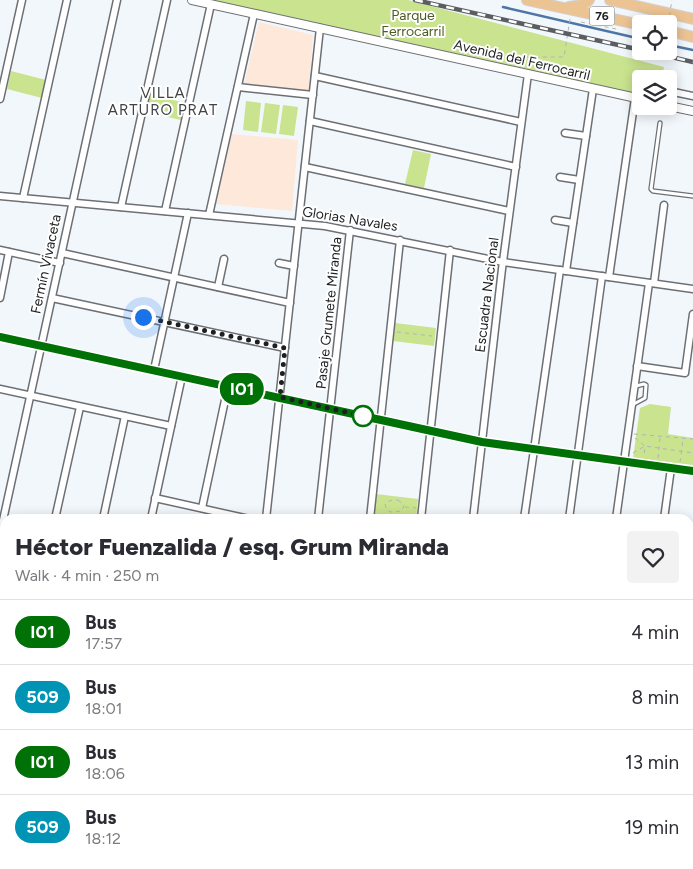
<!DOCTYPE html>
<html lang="en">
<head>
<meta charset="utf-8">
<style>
  :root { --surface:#fff; --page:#f2f2f3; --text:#2b2b33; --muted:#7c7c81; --line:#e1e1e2 }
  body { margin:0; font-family:Figtree,sans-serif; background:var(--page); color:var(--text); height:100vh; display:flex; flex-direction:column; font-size:19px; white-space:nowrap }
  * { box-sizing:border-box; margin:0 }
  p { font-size:16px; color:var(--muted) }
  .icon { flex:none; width:28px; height:28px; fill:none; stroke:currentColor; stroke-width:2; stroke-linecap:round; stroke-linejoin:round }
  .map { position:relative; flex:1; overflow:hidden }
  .side { position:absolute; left:0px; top:514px; width:694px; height:356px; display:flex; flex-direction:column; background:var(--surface); border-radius:15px 15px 0 0; box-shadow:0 2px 12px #0003 }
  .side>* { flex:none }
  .badge { padding:0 10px; border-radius:16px; font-size:18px; line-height:32px }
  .fabs { position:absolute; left:632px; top:15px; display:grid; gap:10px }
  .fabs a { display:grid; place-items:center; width:45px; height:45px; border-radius:5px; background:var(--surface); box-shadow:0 2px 12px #0003; font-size:25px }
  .you { position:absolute; width:25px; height:25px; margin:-12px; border:4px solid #fff; border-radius:50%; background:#1a73e8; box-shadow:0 0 0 8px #1a73e833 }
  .map>.badge { position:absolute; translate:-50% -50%; box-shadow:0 0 0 2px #fff }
  .round { display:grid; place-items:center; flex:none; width:52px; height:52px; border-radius:5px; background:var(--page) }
  .head { display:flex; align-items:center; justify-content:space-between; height:85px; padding:0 15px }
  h1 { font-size:24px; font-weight:800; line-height:38px }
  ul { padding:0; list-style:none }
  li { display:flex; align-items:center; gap:15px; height:65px; padding:0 15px; border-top:1px solid var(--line) }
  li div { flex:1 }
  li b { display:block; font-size:19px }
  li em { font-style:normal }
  li .badge { min-width:55px; font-weight:700; text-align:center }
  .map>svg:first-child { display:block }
  .education { fill:#fde8da }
  .green { fill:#c9e38f }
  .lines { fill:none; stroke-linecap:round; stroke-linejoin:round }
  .stream { stroke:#4d76a4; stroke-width:2.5 }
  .service-casing { stroke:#6c7075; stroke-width:5.5 }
  .minor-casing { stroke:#6c7075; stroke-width:9 }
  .tertiary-casing { stroke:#6c7075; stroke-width:10 }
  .primary-casing { stroke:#d2d2d3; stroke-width:12 }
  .path { stroke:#b1b5b9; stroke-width:1; stroke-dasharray:4 4; stroke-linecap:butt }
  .service { stroke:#fff; stroke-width:3 }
  .minor { stroke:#fff; stroke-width:6 }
  .tertiary { stroke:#fff; stroke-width:8 }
  .primary { stroke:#ecc494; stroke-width:10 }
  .rail-casing { stroke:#5b5e61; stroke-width:4.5 }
  .rail { stroke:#fff; stroke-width:2.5; stroke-dasharray:8; stroke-linecap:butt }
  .path-bridge { stroke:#b1b5b9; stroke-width:1; stroke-dasharray:4 4; stroke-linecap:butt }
  .line-casing { stroke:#fff; stroke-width:11 }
  .line { stroke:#007106; stroke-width:8 }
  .walk { stroke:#1d1f21; stroke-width:5; stroke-dasharray:0 9 }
  .stop-dot { fill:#fff; stroke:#007106; stroke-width:2.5 }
  .labels { text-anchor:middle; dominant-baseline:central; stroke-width:4; stroke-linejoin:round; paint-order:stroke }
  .shield { fill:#fff; stroke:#616264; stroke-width:1 }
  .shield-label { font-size:12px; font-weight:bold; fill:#1d1f21 }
  .park-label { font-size:14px; fill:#4c5d21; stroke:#fff }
  .street-label { font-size:14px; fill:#1d1f21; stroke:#fff }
  .neighbourhood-label { font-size:15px; letter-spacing:1px; fill:#3f4347; stroke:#fff }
</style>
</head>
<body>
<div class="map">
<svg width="693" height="869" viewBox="0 0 693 869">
  <rect width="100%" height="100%" fill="#f2f7fc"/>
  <g class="education">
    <path d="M259,22L313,35L309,91L244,84Z"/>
    <path d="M232,134L298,140L292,211L216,204Z"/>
  </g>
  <g class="green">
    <path d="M210,0H408L664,67L662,79H641V95Z"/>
    <path d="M11,71L46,80L42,98L7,89Z"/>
    <path d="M149,94L185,103L181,120L145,112Z"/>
    <path d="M246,101L261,103L258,132L243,130Z"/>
    <path d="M265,103L280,105L276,134L261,132Z"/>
    <path d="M283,105L298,107L294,136L279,134Z"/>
    <path d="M413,150L431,154L424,188L405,184Z"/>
    <path d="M395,323L436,328L434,346L393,341Z"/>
    <path d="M650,404L671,407L668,434L693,438V465L633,458L640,408Z"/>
    <path d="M376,494L418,499L416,519L374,514Z"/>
  </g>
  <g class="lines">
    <g class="stream">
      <path d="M503,7L641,39"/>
      <path d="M669,45L693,50"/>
    </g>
    <g class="service-casing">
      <g id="service">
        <path d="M660,123L651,189L653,191L693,196"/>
        <path d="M632,405L645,398L646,385L644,384L636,386"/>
      </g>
    </g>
    <g class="minor-casing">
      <g id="minor">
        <path d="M315,76L521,122"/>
        <path d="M238,87L313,95"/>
        <path d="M669,91L693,96"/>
        <path d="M0,99L22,0"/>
        <path d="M310,121L516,167"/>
        <path d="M565,133L586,136"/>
        <path d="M305,167L509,211"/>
        <path d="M560,177L579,180"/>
        <path d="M0,196L325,226L503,262L693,289"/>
        <path d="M23,198L67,0"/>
        <path d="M121,207L167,0"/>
        <path d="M165,211L211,4"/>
        <path d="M209,215L254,14"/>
        <path d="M555,220L573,223"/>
        <path d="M0,250L60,263"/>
        <path d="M62,253L290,303"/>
        <path d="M279,263L294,266"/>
        <path d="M566,271L593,89"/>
        <path d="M609,277L635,98"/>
        <path d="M654,283L664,205"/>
        <path d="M218,287L224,259"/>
        <path d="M0,298L9,252"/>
        <path d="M52,298L285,348"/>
        <path d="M0,337L482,442L693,471"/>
        <path d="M637,366L685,373L693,314"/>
        <path d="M154,370L188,213"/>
        <path d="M0,389L171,426"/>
        <path d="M155,498L249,519"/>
        <path d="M202,508L228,386"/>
        <path d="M55,519L80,407"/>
        <path d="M103,519L125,416"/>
        <path d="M151,519L182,376"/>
        <path d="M266,519L320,28"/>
        <path d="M318,519L350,230"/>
        <path d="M370,519L400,240"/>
        <path d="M421,519L450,250"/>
        <path d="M473,519L502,269L528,74"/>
        <path d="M524,519L560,270"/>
        <path d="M569,519L602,276"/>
        <path d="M616,519L649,283"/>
        <path d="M664,519L671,468"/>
        <path d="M0,534L117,0"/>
        <path d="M689,650L693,620"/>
        <path d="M689,696L693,677"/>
        <path d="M0,747L5,748"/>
        <path d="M689,757L693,758"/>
        <path d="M0,775L5,752"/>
        <path d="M689,803L693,804"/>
        <path d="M689,849L693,850"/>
        <path d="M306,865L315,867"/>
        <path d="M531,865L547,869"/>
        <path d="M27,869L28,865"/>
        <path d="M77,869L78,865"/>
        <path d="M126,869L127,865"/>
        <path d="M172,869L173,865"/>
        <path d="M364,869L365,865"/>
        <path d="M409,869L410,865"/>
        <path d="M553,869L554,865"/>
        <path d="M605,869L606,865"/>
        <path d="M651,869L652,865"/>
      </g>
    </g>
    <g class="tertiary-casing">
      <g id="tertiary">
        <path d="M192,0L641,99"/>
        <path d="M669,106L693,111"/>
      </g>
    </g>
    <g class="primary-casing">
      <g id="primary">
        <path d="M527,0L641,25"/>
        <path d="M610,0L693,19"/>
        <path d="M569,7L582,5L589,0"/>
        <path d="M669,31L693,37"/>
      </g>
    </g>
    <g class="path">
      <path d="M581,22L616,29"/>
      <path d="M524,64L526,57H564L570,19"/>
      <path d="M397,332L432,336"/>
      <path d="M634,434L693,439"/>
      <path d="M635,438L645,446L644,456"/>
      <path d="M633,453L645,446L693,453"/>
      <path d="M658,458L660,437"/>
      <path d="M680,462L683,439"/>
      <path d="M398,500L404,505L402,511L391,512L387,510L385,505C388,500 392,500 398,500Z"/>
      <path d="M405,507L416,508"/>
    </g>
    <use href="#service" class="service"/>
    <use href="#minor" class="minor"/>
    <use href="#tertiary" class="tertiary"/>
    <use href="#primary" class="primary"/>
    <g class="rail-casing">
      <g id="rail">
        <path d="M415,0L641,50"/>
        <path d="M646,51L693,62"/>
      </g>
    </g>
    <use href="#rail" class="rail"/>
    <path class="path-bridge" d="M668,24L672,0"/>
  </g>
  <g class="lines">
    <g class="line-casing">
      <path id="line" d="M0,337L482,442L693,471"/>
    </g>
    <use href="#line" class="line"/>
    <path class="walk" d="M143,317L285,348L280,397L363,416"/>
  </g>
  <circle class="stop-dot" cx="363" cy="416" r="10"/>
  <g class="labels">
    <rect class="shield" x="589.5" y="6.5" width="25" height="19" rx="4"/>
    <g class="shield-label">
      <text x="602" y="16">76</text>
    </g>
    <g class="park-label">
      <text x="413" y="15">Parque<tspan x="413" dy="16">Ferrocarril</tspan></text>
    </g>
    <g class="street-label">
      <text transform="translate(522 60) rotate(13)">Avenida del Ferrocarril</text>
      <text transform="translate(350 219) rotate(9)">Glorias Navales</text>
      <text transform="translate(46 264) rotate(-78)">Fermín Vivaceta</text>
      <text transform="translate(487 295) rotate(-83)">Escuadra Nacional</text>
      <text transform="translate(329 313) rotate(-84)">Pasaje Grumete Miranda</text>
    </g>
    <g class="neighbourhood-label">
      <text x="163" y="93">VILLA<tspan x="163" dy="17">ARTURO PRAT</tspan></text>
    </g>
  </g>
</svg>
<div class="fabs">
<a><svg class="icon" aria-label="locate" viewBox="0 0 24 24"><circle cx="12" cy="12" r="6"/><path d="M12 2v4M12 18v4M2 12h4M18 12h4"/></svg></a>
<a><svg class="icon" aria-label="layers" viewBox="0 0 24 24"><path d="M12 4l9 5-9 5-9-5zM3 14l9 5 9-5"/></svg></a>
</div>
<div class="you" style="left:143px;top:317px"></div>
<b class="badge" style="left:242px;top:389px;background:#007106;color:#fff">I01</b>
<section class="side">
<div class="head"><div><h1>Héctor Fuenzalida / esq. Grum Miranda</h1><p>Walk · 4 min · 250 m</p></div><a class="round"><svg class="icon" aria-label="heart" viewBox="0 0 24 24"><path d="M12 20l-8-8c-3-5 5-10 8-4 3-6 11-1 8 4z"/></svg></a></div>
<ul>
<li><span class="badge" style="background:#007106;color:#fff">I01</span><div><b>Bus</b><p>17:57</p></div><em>4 min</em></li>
<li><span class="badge" style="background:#0093b3;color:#fff">509</span><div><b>Bus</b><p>18:01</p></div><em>8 min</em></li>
<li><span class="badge" style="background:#007106;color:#fff">I01</span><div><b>Bus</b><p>18:06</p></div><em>13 min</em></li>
<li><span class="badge" style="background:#0093b3;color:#fff">509</span><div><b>Bus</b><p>18:12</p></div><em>19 min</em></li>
</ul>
</section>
</div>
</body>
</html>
